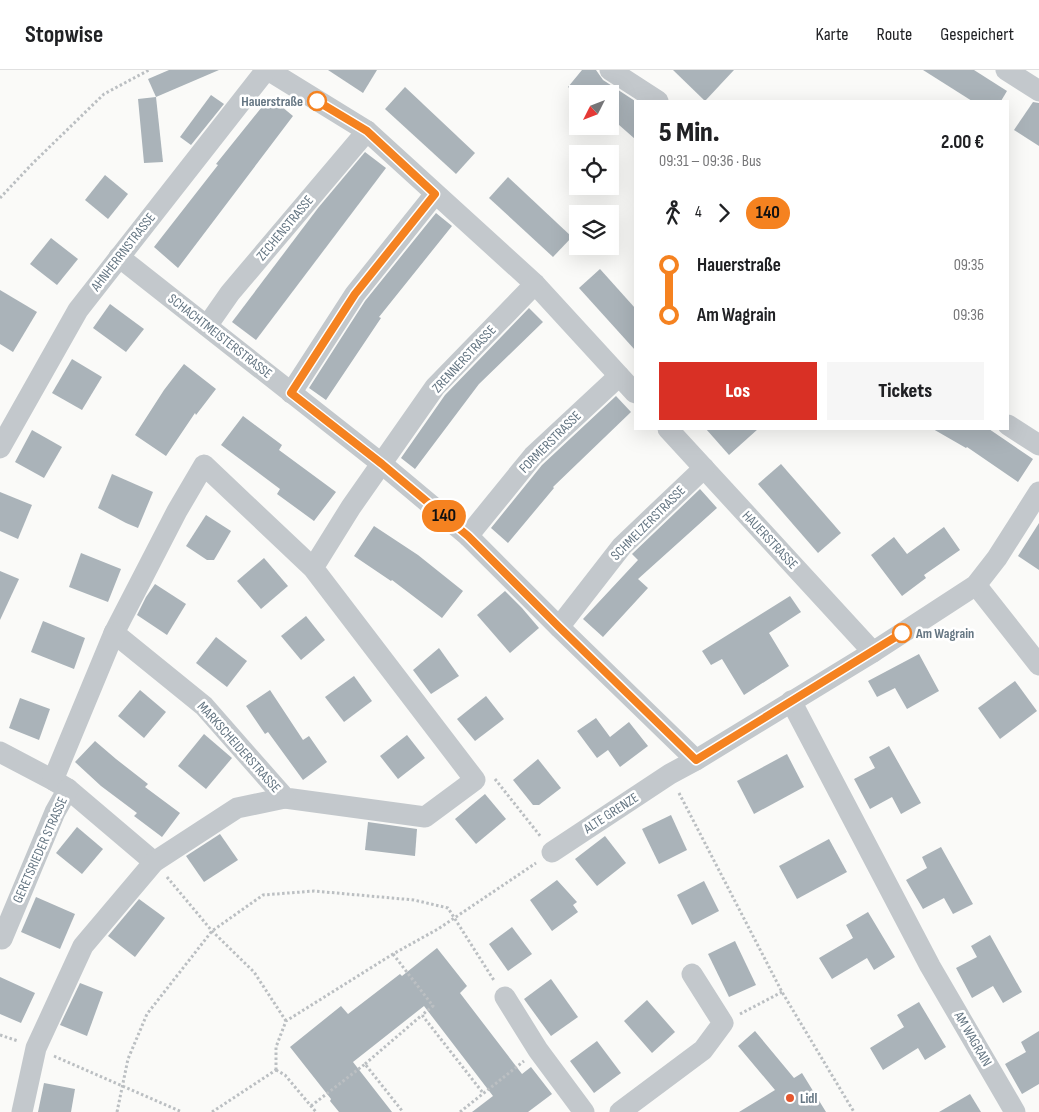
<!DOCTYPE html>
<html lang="de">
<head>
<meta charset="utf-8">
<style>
  :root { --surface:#fff; --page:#f6f6f6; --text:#202124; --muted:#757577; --line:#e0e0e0; --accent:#d93025 }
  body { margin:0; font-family:"Sofia Sans Condensed",sans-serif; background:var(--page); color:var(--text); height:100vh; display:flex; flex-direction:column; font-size:19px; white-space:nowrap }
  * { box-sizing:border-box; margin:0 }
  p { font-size:16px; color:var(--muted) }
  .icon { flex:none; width:28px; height:28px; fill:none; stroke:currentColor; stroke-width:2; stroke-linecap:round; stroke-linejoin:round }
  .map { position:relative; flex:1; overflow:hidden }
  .panel { position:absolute; left:634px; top:30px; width:375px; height:330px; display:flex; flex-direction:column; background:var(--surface); border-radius:0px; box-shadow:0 5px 20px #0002 }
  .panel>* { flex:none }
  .badge { padding:0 10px; border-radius:16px; font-size:18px; line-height:32px }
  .needle { width:32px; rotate:228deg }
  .fabs { position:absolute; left:569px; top:15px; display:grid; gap:10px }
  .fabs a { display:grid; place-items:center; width:50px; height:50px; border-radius:0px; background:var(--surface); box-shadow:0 5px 20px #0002; font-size:25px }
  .map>.badge { position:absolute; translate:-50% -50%; box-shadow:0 0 0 2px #fff }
  .legs { display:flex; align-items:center; gap:8px; height:55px; padding:0 25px; font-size:16px }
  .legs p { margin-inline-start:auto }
  .summary { display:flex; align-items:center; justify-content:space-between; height:85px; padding:0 25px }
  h1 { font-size:28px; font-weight:800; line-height:38px }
  .button { display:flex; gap:10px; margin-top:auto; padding:10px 25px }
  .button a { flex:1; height:58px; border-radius:0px; background:var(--accent); color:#fff; font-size:20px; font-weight:800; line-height:58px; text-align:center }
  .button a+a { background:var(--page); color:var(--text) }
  ul { padding:0 25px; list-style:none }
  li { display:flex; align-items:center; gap:18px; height:50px; font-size:19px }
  li i { display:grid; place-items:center; width:8px; height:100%; margin:0 6px; background:currentColor }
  li i::after { content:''; width:12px; height:12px; margin:-6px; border:4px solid; border-radius:50%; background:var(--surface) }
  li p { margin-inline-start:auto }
  li:first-child i { background:linear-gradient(#0000 50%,currentColor 0) }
  li:last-child i { background:linear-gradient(currentColor 50%,#0000 0) }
  header { display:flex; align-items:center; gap:30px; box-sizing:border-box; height:70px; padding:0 25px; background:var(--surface); border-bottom:1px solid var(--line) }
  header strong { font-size:24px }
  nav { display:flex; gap:28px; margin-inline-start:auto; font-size:18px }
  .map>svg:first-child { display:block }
  .building { fill:#aab3b9 }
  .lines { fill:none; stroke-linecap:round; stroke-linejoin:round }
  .path { stroke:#bbbfc2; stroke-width:3; stroke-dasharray:2.5 2.5; stroke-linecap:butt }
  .minor { stroke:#c3c8cc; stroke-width:21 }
  .line-1-casing { stroke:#fff; stroke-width:11 }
  .line-1 { stroke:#f58220; stroke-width:8 }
  .stop-1-dot { fill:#fff; stroke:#f58220; stroke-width:2.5 }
  .poi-dot { fill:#e4572e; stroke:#fff; stroke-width:2 }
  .labels { text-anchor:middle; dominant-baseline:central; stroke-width:5; stroke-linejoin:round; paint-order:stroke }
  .stop-label { font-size:14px; font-weight:bold; fill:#657683; stroke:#fff; text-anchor:end }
  .street-label { font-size:14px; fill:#657683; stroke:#fff }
  .poi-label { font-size:14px; font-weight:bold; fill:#657683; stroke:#fff; text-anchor:start }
</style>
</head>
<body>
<header>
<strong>Stopwise</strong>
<nav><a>Karte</a><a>Route</a><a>Gespeichert</a></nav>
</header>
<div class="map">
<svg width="1039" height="1042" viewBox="0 0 1039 1042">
  <rect width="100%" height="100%" fill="#fafaf8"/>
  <g class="building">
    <path d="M169,0H219L156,27L148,9Z"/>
    <path d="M328,0H377L363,23Z"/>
    <path d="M582,0H596L603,10L635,31V69L610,47V24H577L568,17Z"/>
    <path d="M673,0H734L705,31Z"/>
    <path d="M923,0H974L1007,21L1001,31H972Z"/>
    <path d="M405,17L475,83L456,104L385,39Z"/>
    <path d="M211,25L224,34L191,75L180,67Z"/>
    <path d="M156,27L163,92L144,93L138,29Z"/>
    <path d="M270,27L293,46L178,198L154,177L218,95L216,94Z"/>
    <path d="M1033,32L1039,33V76L1014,60Z"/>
    <path d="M365,82L386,98L256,270L232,252L318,138Z"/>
    <path d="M105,105L128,124L108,149L85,130Z"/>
    <path d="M508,107L572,167L553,187L489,128Z"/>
    <path d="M436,143L452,156L379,247L381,248L326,330L309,318L365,231Z"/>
    <path d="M51,168L78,189L57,215L30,194Z"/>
    <path d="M600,199L635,238V280L579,218Z"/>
    <path d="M0,220L37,242L13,282L0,274Z"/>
    <path d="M110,234L144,259L126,282L93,258Z"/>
    <path d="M529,238L543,252L479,314L415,399L401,388L445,325Z"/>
    <path d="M72,289L102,307L82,340L52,323Z"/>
    <path d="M184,294L216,319L196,345L195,343L166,386L135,365L164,320Z"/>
    <path d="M616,326L631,342L553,417L554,418L508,473L491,458L542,395Z"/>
    <path d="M243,346L282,375L279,380L336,422L314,451L277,424L280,419L221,375Z"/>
    <path d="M706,359H758L729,385Z"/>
    <path d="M933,359H989L1033,389L1018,412L967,377L966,378Z"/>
    <path d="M32,360L62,377L44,408L15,392Z"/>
    <path d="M781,394L841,463L818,483L758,414Z"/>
    <path d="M112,404L153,422L138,458L126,453L98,438Z"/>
    <path d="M700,419L717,438L638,509L648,518L603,567L583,549L638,490L632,484Z"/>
    <path d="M0,422L32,435L18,469L0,461Z"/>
    <path d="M206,445L231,461L214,490H207L186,476Z"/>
    <path d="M1039,453V500L1018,486Z"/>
    <path d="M374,456L418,485L463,521L442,548L392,510L391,511L354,486Z"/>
    <path d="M944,457L960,480L924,505L926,508L902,526L871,485L894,467L907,484Z"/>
    <path d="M81,483L121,499L108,532L69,517Z"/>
    <path d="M264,488L288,516L261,539L237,511Z"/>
    <path d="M0,501L19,509L0,550Z"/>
    <path d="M155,514L186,534L167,565L137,545L146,527Z"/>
    <path d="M505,521L522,538L539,558L510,583L477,545Z"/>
    <path d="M790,526L801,542L769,563L789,596L744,625L722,589L711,595L702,581Z"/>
    <path d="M306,546L325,570L301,590L281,566Z"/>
    <path d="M43,551L85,568L74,599L31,582Z"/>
    <path d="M216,567L247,591L227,617L196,593Z"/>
    <path d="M439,578L459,606L431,624L413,600Z"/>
    <path d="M919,584L939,621L907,639L895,618L877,627L868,611Z"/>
    <path d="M354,606L372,631L344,652L325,627Z"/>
    <path d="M1015,611L1037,641L1000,669L978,638Z"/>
    <path d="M140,620L166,642L144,668L118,646Z"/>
    <path d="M270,620L303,670L309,666L327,692L303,710L268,662L265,664L246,636Z"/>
    <path d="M486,626L504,649L475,671L457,649Z"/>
    <path d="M20,628L50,639L39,670L9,658Z"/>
    <path d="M596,648L610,667L629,652L648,676L620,697L608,680L597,688L577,661Z"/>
    <path d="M204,664L232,688L206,719L178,696Z"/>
    <path d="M407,665L425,688L398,709L380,686Z"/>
    <path d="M95,671L116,689L148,714L145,717L180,743L162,767L134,746L137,743L101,716L75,692Z"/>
    <path d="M889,676L921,733L901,744L892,727L870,739L854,709L875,698L869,687Z"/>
    <path d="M787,684L804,717L754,744L737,711Z"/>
    <path d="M538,689L561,718L539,735H533L513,710Z"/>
    <path d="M485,724L506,749L476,774L455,749Z"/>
    <path d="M671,745L687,780L659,794L642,759Z"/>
    <path d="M368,752L417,759L415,786L365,780Z"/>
    <path d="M77,757L103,779L82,804L56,783Z"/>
    <path d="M220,764L238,790L204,812L186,786Z"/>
    <path d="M605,766L626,793L597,816L575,789Z"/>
    <path d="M829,769L847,802L797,829L779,796Z"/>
    <path d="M941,777L973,834L953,844L944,828L923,839L906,810L927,798L922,787Z"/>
    <path d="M557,810L577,832L573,835L578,842L552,861L530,830Z"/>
    <path d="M704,811L719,841L692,855L677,825Z"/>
    <path d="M36,827L75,844L60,879L21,862Z"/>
    <path d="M139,829L165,848L135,887L108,866Z"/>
    <path d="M868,842L895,887L874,900L867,888L832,909L819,888L853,868L846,855Z"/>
    <path d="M512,857L532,884L508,901L489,874Z"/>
    <path d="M990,865L1022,922L1003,933L993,916L972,928L956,898L977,887L971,876Z"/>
    <path d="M735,871L756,915L729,927L708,884Z"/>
    <path d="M437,878L467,916L460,923L522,1004L531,997L552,1024L528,1042H472L493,1026L424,936L353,992L392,1042H339L330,1031L331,1029L290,977L341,936L348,944L400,904L402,906Z"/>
    <path d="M0,907L35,923L21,953L0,944Z"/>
    <path d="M551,909L578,947L551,966L524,929Z"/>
    <path d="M80,913L103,922L87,966L60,955Z"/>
    <path d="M647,930L675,962L652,983L624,951Z"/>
    <path d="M919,932L946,977L925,990L918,978L883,1000L870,978L904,957L897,945Z"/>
    <path d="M755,961L794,1008L802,1003L826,1042H739L775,1020L738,976Z"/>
    <path d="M1039,961V1014L1022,1024L1005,994L1026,982L1021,972Z"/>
    <path d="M597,971L621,1003L594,1023L570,991Z"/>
    <path d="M44,1013L75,1019L71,1042H38Z"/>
    <path d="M970,1024L981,1042H939Z"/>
  </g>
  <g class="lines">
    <g class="path">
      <path d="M0,128L33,93L104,24L149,0"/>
      <path d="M495,709L541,767"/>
      <path d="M679,723L782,922L854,1042"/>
      <path d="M167,807L212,861L254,902L286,951"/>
      <path d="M393,884L433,936L422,945L483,1023"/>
      <path d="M740,944L782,922"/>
      <path d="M0,965L18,971"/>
      <path d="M54,986L182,1042"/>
      <path d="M365,994L422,945"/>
      <path d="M276,1000V977L286,951L393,884L438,859L536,793"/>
      <path d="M276,1000L285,1005L316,1042"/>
      <path d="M311,1036L365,994L403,1042"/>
      <path d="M117,1042L128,989L147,944L212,861L263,825L314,821L414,830L448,838L495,912"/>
      <path d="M212,1042L276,1000"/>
      <path d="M460,1042L524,991"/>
    </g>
    <g class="minor">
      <path d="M268,0L367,61L535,214L635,323"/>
      <path d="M610,0L658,31"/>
      <path d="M1006,0L1039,21"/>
      <path d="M119,187L382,394L468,466L559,557L696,690"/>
      <path d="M207,256L230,223L367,61"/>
      <path d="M291,323L355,224L435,124"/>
      <path d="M1008,355L1039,375"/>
      <path d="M668,359L873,582"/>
      <path d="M0,378L78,240L266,0"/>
      <path d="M468,466L533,386L619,306"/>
      <path d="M313,498L204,395L177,441L114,563L204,636L285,728L425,747L475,710L313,498L351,437L435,317L535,214"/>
      <path d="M976,515L1039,595"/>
      <path d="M559,557L622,476L704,398"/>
      <path d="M791,631L930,896L1015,1042"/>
      <path d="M0,682L53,710L68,719L154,792"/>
      <path d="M53,710L114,563"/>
      <path d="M552,782L670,704L696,690L873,582L976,515L997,488L1039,422"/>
      <path d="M2,869L55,742L68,719"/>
      <path d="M505,927L538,980L584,1042"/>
      <path d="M22,1042L36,978L83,876L154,792L237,738L285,728"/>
      <path d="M620,1042L703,980L723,953L692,904"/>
    </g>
  </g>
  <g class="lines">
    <g class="line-1-casing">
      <path id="line-1" d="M317,31L367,61L435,124L355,224L291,323L382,394L468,466L559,557L696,690L902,563"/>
    </g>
    <use href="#line-1" class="line-1"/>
  </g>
  <g class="stop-1-dot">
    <circle cx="317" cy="31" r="9"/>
    <circle cx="902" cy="563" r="9"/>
  </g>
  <circle class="poi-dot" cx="790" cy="1028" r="5"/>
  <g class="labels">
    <g class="stop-label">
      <text x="303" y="31">Hauerstraße</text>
      <text x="916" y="563" text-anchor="start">Am Wagrain</text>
    </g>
    <g class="street-label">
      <text transform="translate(285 158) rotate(-50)">ZECHENSTRASSE</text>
      <text transform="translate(123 182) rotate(-52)">AHNHERRNSTRASSE</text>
      <text transform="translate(220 266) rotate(38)">SCHACHTMEISTERSTRASSE</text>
      <text transform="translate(464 289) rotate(-47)">ZRENNERSTRASSE</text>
      <text transform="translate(550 372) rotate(-45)">FORMERSTRASSE</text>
      <text transform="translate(648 453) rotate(-45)">SCHMELZERSTRASSE</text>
      <text transform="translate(770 470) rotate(47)">HAUERSTRASSE</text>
      <text transform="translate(239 677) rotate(48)">MARKSCHEIDERSTRASSE</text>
      <text transform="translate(611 743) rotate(-33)">ALTE GRENZE</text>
      <text transform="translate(40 780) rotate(-66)">GERETSRIEDER STRASSE</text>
      <text transform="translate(973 969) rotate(60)">AM WAGRAIN</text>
    </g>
    <g class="poi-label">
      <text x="800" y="1028">Lidl</text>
    </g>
  </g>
</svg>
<div class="fabs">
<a><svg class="needle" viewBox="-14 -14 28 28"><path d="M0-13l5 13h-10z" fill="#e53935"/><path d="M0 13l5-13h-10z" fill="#757577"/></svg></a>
<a><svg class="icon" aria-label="locate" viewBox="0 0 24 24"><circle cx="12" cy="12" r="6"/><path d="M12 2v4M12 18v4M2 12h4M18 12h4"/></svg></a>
<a><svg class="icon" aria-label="layers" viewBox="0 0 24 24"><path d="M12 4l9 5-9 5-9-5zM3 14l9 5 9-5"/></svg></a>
</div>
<b class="badge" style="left:444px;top:446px;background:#f58220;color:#111">140</b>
<section class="panel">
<div class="summary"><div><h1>5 Min.</h1><p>09:31 – 09:36 · Bus</p></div><b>2.00 €</b></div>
<div class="legs"><svg class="icon" aria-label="walk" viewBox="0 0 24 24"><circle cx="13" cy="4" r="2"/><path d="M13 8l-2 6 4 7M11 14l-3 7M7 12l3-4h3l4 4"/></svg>4<svg class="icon" aria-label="forward" viewBox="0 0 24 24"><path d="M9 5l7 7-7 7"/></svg><b class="badge" style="background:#f58220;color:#111">140</b></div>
<ul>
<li><i style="color:#f58220"></i><b>Hauerstraße</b><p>09:35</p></li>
<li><i style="color:#f58220"></i><b>Am Wagrain</b><p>09:36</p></li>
</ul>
<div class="button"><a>Los</a><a>Tickets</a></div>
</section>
</div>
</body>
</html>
